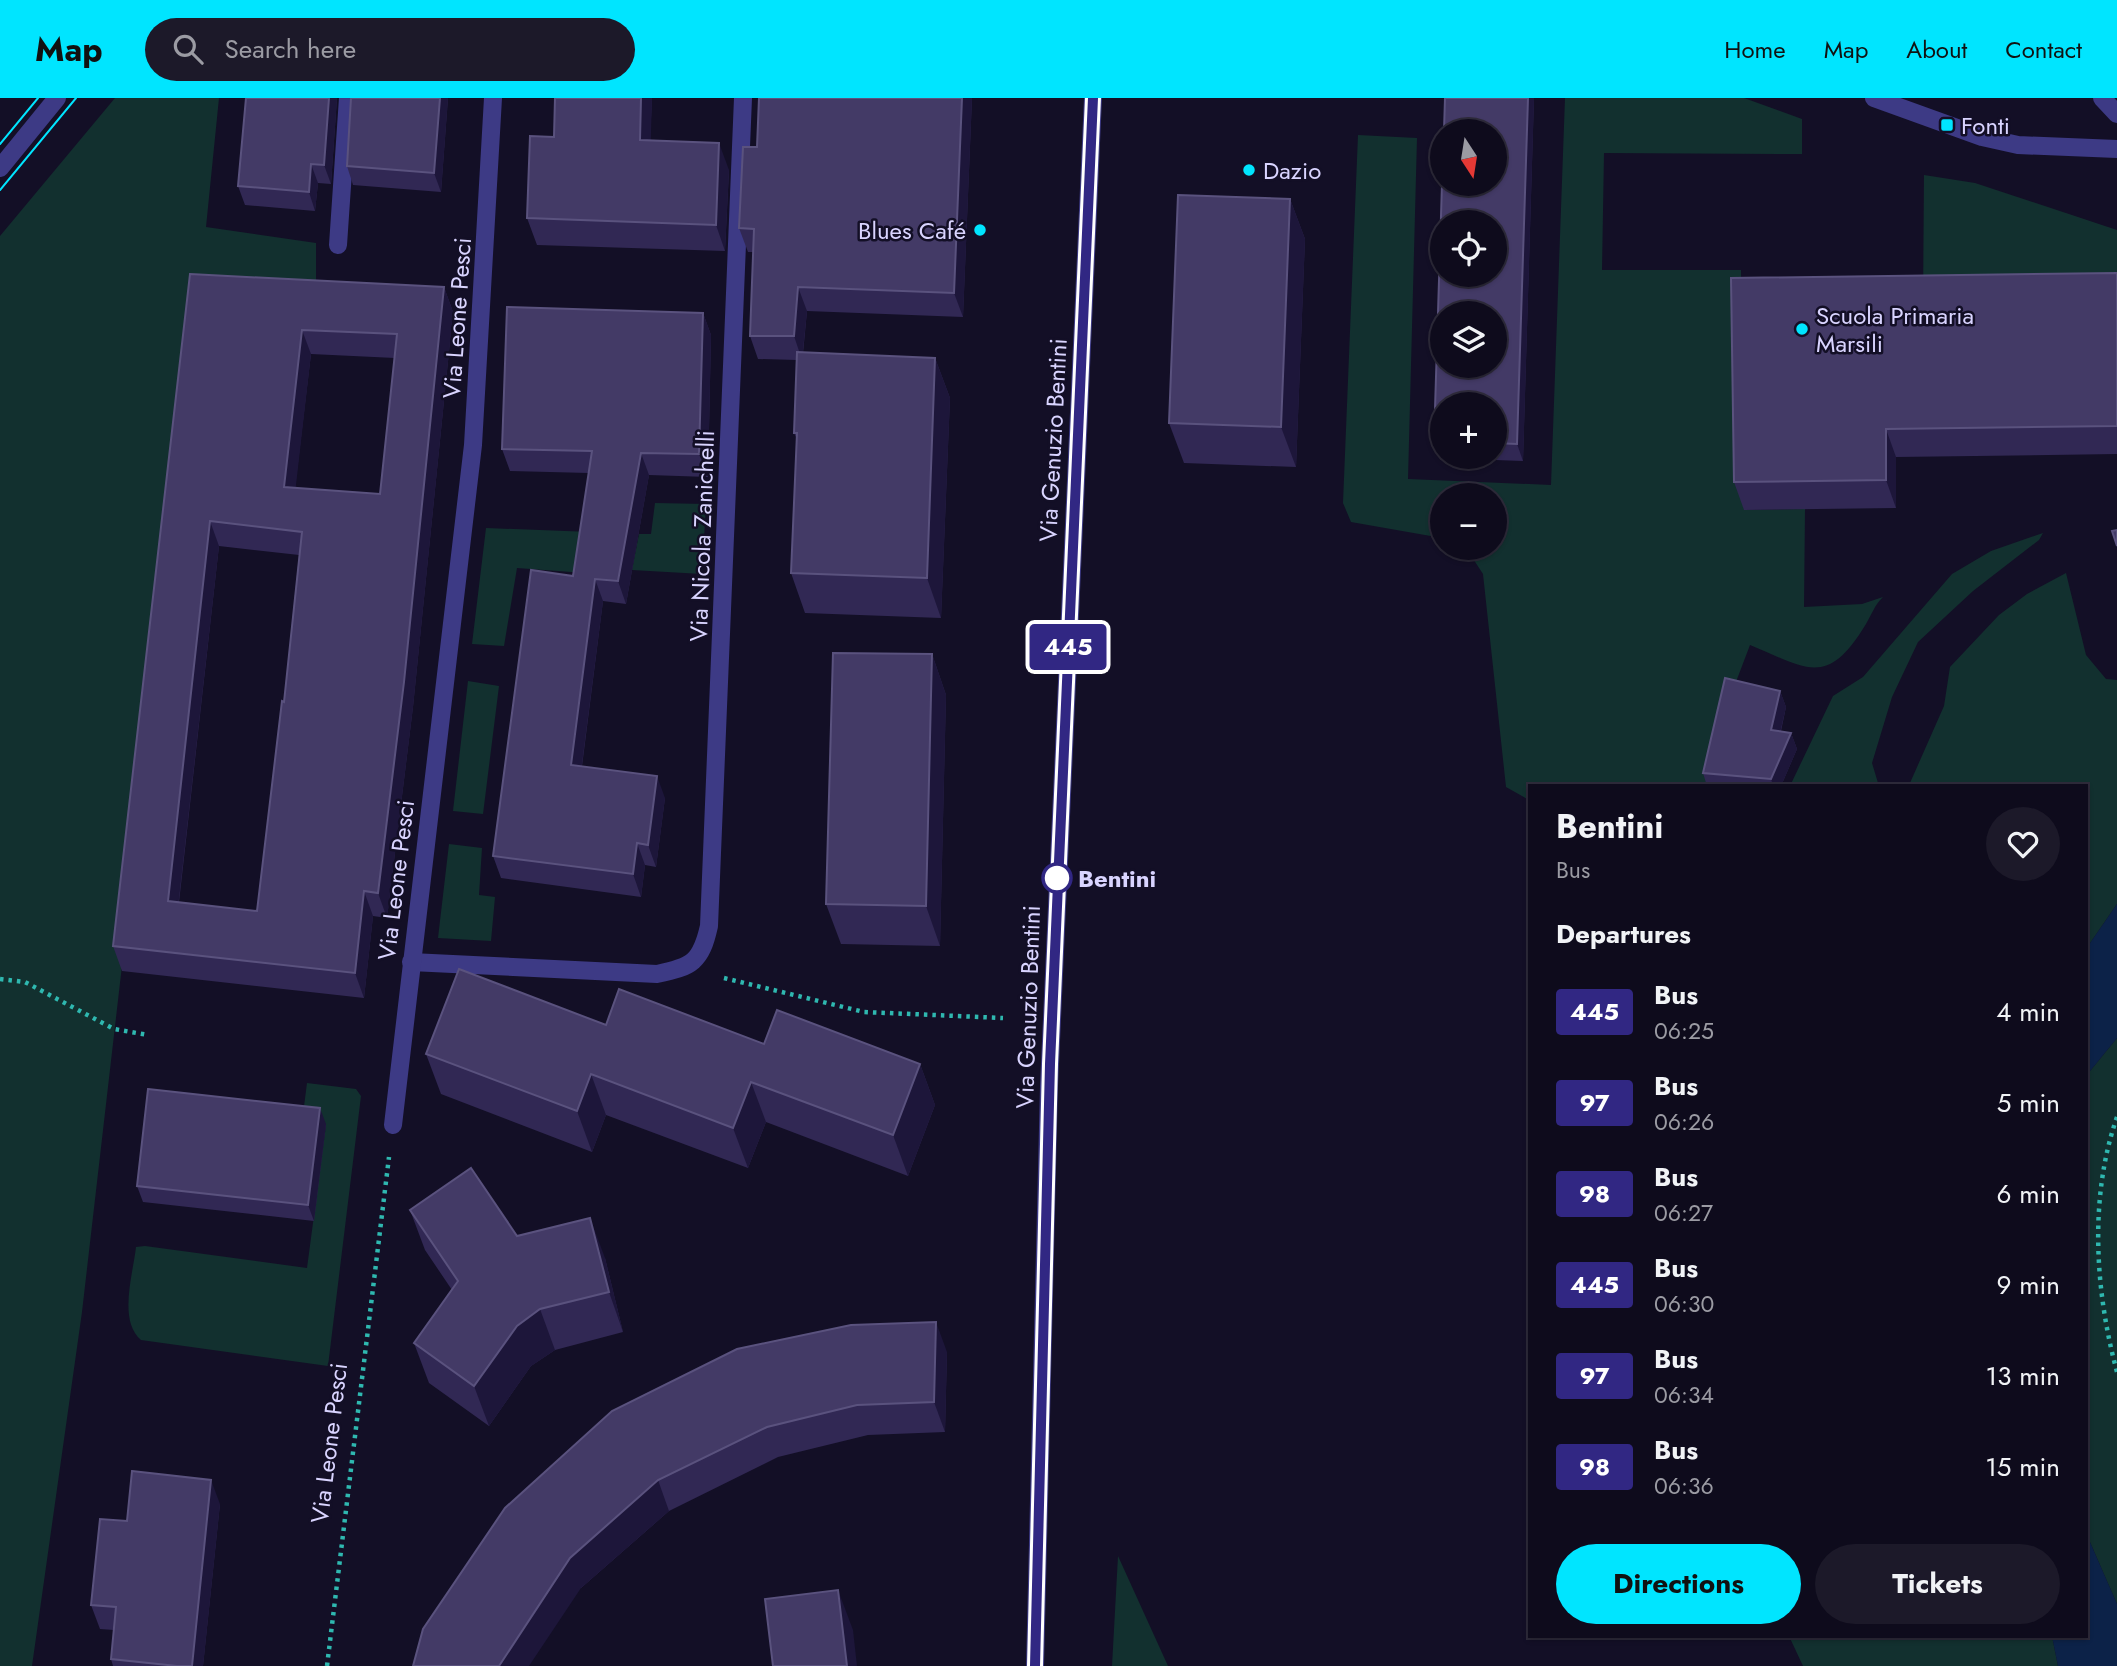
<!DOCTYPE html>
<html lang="en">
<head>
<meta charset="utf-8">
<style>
  :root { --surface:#0e0b1c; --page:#1c1929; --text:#f1f3f6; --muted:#9b9ba3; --line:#2e2b3b; --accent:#00e5ff }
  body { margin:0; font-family:Jost,sans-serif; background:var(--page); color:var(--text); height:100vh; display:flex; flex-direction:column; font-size:26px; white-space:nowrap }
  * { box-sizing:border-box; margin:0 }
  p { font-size:23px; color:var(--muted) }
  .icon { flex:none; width:38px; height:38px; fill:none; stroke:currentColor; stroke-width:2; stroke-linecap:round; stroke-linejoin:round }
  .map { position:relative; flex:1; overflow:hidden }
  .panel { position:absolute; left:1528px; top:686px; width:560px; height:854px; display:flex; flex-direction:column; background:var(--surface); border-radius:0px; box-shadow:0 2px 5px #0004,0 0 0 2px var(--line) }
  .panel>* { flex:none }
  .badge { padding:0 14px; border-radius:5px; font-size:24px; line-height:46px }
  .needle { width:46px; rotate:168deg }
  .tools { position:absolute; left:1430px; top:21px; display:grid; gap:14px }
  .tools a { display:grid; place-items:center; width:77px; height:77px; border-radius:50%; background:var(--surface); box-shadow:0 2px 5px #0004,0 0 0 2px var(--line); font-size:35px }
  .map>.badge { position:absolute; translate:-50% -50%; box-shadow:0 0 0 4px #fff }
  h2 { padding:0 28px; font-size:26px; line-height:63px }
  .round { display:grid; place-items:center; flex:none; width:74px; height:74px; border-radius:37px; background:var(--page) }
  .summary { display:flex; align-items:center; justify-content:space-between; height:119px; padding:0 28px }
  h1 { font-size:33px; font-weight:700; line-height:52px }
  .button { display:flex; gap:14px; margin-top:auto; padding:14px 28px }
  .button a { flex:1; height:80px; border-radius:42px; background:var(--accent); color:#111; font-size:28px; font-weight:700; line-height:80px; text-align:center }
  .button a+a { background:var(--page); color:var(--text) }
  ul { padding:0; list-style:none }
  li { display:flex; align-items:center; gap:21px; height:91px; padding:0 28px }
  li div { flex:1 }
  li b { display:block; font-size:26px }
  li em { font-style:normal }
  li .badge { min-width:77px; font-weight:700; text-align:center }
  header { display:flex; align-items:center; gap:42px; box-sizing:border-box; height:98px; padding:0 35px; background:var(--accent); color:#111 }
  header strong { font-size:33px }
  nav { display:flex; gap:38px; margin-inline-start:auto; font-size:24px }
  .search { width:490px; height:63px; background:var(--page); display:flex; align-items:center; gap:18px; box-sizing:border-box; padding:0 24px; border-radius:38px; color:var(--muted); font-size:26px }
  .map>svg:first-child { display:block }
  .green { fill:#12302f }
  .water { fill:#0c2248 }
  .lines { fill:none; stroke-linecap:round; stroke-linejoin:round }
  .path { stroke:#2fb8b0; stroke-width:4.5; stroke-dasharray:3.5 5; stroke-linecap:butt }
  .service { stroke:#3d3a85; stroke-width:18 }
  .minor { stroke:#3d3a85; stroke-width:18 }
  .tertiary { stroke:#3d3a85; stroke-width:18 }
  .tram { stroke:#00e5ff; stroke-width:2 }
  .wall { fill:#312854; fill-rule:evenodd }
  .shaded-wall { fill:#1d163a }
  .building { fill:#433a66; stroke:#5a527e; stroke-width:2; fill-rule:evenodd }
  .line-casing { stroke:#fff; stroke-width:16 }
  .line { stroke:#312783; stroke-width:10 }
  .poi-dot { fill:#00e5ff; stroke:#130f26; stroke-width:2.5 }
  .stop-dot { fill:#fff; stroke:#312783; stroke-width:3.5 }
  .labels { text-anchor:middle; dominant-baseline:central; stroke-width:5; stroke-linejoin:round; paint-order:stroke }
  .poi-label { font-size:24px; fill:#d9d4ff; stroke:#130f26; text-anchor:start }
  .street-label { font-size:24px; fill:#d9d4ff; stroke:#130f26 }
  .stop-label { font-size:24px; font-weight:bold; fill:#d9d4ff; stroke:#130f26; text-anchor:start }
</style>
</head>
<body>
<header>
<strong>Map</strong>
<div class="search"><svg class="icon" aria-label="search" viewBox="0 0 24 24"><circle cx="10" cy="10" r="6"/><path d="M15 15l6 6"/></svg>Search here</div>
<nav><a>Home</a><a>Map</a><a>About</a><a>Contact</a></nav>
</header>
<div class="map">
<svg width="2117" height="1568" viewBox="0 0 2117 1568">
  <rect width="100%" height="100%" fill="#130f26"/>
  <g class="green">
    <path d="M115,0H219L206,129L316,145V207L199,201L82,1214L32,1568H0V138Z"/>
    <path d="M1565,0H1744L1802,21V56L1604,55L1602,172H1741L1744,412L1805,411L1804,509L1862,506L1883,499C1874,508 1872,516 1866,526C1827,590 1808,571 1750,547L1731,597L1710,688H1530L1529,702L1506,689L1483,476L1466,450H1494V397H1442V440L1351,424L1343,405L1358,37L1417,40L1408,381L1551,387Z"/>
    <path d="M1924,77L1975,85L2117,132V203L1923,206Z"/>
    <path d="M655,405L706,406L702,476L632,472L639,436H651Z"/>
    <path d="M486,430L591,434L585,475L517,470L504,548L472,546Z"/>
    <path d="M2043,435L2039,442L1973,493L1918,544L1892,599L1872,665L1878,685L1898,688H1790L1833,598L1863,579L1952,476L1991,453Z"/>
    <path d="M2066,475L2086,557L2106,581L2117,582V806L2086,851V688H1902L1910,685L1944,608L1950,569L1999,517L2027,496Z"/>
    <path d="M468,583L499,588L483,716L453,713Z"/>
    <path d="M449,746L482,750L479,797L495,799L491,843L438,840Z"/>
    <path d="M2117,940V1506L2086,1435V978Z"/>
    <path d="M307,985L356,991L361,998L328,1268L141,1242C118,1223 133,1176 136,1149L145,1148L307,1170L326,1027L302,1024Z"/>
    <path d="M1118,1458L1168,1568H1112Z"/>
    <path d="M1789,1538H2052L2058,1568H1803Z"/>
  </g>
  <g class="water">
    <path d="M2117,806V940L2086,978V851Z"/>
    <path d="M2086,1435L2117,1506V1568H2058L2052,1538H2086Z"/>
  </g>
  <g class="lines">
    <g class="path">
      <path d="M724,880L864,914L1003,920"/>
      <path d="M0,881L25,884L114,931L148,937"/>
      <path d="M2117,1019C2089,1099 2095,1193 2117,1274"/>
      <path d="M327,1568L389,1059"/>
    </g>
    <path class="service" d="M338,147L348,0"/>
    <g class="minor">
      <path d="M1874,0L1982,39L2018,47L2117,51"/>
      <path d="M2102,0L2117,16"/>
      <path d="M0,70L57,0"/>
      <path d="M411,864L657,876C692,869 701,864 709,828L743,0"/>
      <path d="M393,1027L473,347L493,0"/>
    </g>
    <path class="tertiary" d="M1035,1568L1049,988L1093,0"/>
    <g class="tram">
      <path d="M0,46L38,0"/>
      <path d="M0,92L76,0"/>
    </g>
  </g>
  <g class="wall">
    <path d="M337,0L331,86L318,85L315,113L245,107L238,88Z"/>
    <path d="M448,0L441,94L353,87L347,68Z"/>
    <path d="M555,0H652L650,43L729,72L725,153L537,147L527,120L554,39Z"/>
    <path d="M759,0H972L963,219L807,213L803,255L935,260L950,300L941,520L805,515L791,475L797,341L794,335L797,262L758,261L750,238L753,154H748L739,130L757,49Z"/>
    <path d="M1445,0H1534L1523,363L1440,360L1434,343ZM1442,306H1494V359H1442Z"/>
    <path d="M1290,101L1305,141L1296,369L1184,365L1169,325Z"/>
    <path d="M2117,175V356L1896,359V410L1744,412L1734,384Z"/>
    <path d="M190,176L444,189L453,214L413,609L387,820L373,818L364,900L122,873L113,848ZM311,256L395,260L380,396L295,390ZM219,448L299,457L284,604L257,813L179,804Z"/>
    <path d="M703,215L711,237L708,379L649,377L626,506L603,503L582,668L665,700L656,769L645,767L641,799L501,780L493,758L573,478L589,375L510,373L502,351Z"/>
    <path d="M932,556L946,597L940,848L841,846L826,806Z"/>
    <path d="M1780,593L1786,609L1781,633L1791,635L1797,651L1781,688H1707L1703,675Z"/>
    <path d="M606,927L764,946L920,966L935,1007L908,1078L766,1024L748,1070L606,1017L592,1054L441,996L426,956Z"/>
    <path d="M326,1026L314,1123L143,1104L137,1088Z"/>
    <path d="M410,1112L605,1160L623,1234L555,1252L531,1268L489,1328L429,1285L414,1245L452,1192L425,1152Z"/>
    <path d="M947,1254L945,1334L868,1337L778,1359L669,1413L581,1490L505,1410Z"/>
    <path d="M220,1406L203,1568H113L111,1561L114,1532L100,1531L91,1507L127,1423Z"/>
  </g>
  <g class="shaded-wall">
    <path d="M329,0H337L331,86L324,67Z"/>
    <path d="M440,0H448L441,94L434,75Z"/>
    <path d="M641,0H652L650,69L640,42Z"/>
    <path d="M962,0H972L963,219L954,195Z"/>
    <path d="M1528,0H1534L1523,363L1517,346Z"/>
    <path d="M719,45L729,72L725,153L716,127Z"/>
    <path d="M311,66L318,85L315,113L309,94Z"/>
    <path d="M1290,101L1305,141L1296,369L1281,329Z"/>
    <path d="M444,189L453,214L413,609L387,820L378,795Z"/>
    <path d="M798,189L807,213L802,262L794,238Z"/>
    <path d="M703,215L711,237L708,379L699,356Z"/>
    <path d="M302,232L311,256L293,413L284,389Z"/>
    <path d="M935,260L950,300L941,520L927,480Z"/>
    <path d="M1886,331L1896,359V410L1886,382Z"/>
    <path d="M641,355L649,377L626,506L618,483Z"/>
    <path d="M210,423L219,448L176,827L168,803Z"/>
    <path d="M595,481L603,503L579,689L571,667Z"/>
    <path d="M932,556L946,597L940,848L926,808Z"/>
    <path d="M1780,593L1786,609L1777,648L1771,632Z"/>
    <path d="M1791,635L1797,651L1781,688H1773L1771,681Z"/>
    <path d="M657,678L665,700L656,769L648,747Z"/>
    <path d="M637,745L645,767L641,799L633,776Z"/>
    <path d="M364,793L373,818L364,900L355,875Z"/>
    <path d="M920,966L935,1007L908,1078L893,1037Z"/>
    <path d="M591,976L606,1017L592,1054L577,1013Z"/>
    <path d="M751,984L766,1024L748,1070L733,1030Z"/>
    <path d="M320,1010L326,1026L314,1123L308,1107Z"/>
    <path d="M590,1120L605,1160L623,1234L609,1194Z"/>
    <path d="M540,1211L555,1252L531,1268L489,1328L474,1288L517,1228Z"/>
    <path d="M936,1224L947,1254L945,1334L934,1304Z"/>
    <path d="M211,1382L220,1406L203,1568H192Z"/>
    <path d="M658,1382L669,1413L581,1490L529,1568H499L570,1460Z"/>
    <path d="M838,1492L853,1532L857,1568H847Z"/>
  </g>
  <g class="building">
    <path d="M246,0H329L324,67L311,66L309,94L238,88Z"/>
    <path d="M351,0H440L434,75L347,68Z"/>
    <path d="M555,0H641L640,42L719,45L716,127L527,120L530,38L554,39Z"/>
    <path d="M759,0H962L954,195L798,189L794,238H750L754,131L739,130L743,49H757Z"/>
    <path d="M1445,0H1528L1517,346L1494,345V306H1442V344L1434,343L1442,86H1494V33H1444ZM1442,124H1494V177H1442ZM1442,215H1494V268H1442Z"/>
    <path d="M1178,97L1290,101L1281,329L1169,325Z"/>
    <path d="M2117,175V328L1886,331V382L1734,384L1731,180Z"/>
    <path d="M190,176L444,189L404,584L378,795L364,793L355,875L113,848ZM302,232L397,236L380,396L284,389ZM210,423L302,434L284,604L282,603L257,813L168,803Z"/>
    <path d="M507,209L703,215L699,356L641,355L618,483L595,481L571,667L657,678L648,747L637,745L633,776L493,758L531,472L573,478L592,353L502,351Z"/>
    <path d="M797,254L935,260L927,480L791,475L797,335H794Z"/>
    <path d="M2117,432V448L2112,433Z"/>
    <path d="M833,555L932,556L926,808L826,806Z"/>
    <path d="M1725,580L1780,593L1771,632L1791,635L1771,681L1703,675Z"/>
    <path d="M459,871L606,927L619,891L764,946L777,912L920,966L893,1037L751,984L733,1030L591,976L577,1013L426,956Z"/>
    <path d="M148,991L320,1010L308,1107L137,1088Z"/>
    <path d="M471,1070L517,1138L590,1120L609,1194L540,1211L517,1228L474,1288L414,1245L458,1183L410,1112Z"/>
    <path d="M936,1224L934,1304L857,1307L767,1329L658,1382L570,1460L499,1568H413L423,1531L505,1410L612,1313L737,1251L851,1227Z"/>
    <path d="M132,1373L211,1382L192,1568H177L111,1561L116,1509L91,1507L100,1421L127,1423Z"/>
    <path d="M838,1492L847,1568H773L765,1501Z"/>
  </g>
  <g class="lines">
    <g class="line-casing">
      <path id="line" d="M1035,1568L1050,966L1093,0"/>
    </g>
    <use href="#line" class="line"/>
  </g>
  <g class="poi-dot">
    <rect x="1940" y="20" width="14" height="14" rx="3.5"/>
    <circle cx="1249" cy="72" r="7"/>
    <circle cx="980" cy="132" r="7"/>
    <circle cx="1802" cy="231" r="7"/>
  </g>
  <circle class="stop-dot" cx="1057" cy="780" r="14"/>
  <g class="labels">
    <g class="poi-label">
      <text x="1961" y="27">Fonti</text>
      <text x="1263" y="72">Dazio</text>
      <text x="966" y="132" text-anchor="end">Blues Café</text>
      <text x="1816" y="217">Scuola Primaria<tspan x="1816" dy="28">Marsili</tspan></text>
    </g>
    <g class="street-label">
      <text transform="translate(457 220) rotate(-86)">Via Leone Pesci</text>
      <text transform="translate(1053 342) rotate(-87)">Via Genuzio Bentini</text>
      <text transform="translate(702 438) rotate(-88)">Via Nicola Zanichelli</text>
      <text transform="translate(396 782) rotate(-83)">Via Leone Pesci</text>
      <text transform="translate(1028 909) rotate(-88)">Via Genuzio Bentini</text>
      <text transform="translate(329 1345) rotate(-83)">Via Leone Pesci</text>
    </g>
    <g class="stop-label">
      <text x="1078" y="780">Bentini</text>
    </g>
  </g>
</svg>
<div class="tools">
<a><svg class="needle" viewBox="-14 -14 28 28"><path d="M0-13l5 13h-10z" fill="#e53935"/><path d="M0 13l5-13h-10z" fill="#9b9ba3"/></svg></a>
<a><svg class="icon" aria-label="locate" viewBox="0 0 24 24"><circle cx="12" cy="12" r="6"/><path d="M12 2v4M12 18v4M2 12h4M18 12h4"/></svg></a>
<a><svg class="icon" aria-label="layers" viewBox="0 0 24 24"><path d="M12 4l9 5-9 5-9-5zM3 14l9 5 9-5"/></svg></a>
<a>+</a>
<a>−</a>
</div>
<b class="badge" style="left:1068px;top:549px;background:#312783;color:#fff">445</b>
<section class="panel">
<div class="summary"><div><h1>Bentini</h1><p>Bus</p></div><a class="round"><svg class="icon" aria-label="heart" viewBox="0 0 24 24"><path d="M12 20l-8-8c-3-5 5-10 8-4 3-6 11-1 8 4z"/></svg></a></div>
<h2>Departures</h2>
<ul>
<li><span class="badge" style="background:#312783;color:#fff">445</span><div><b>Bus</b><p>06:25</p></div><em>4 min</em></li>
<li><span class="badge" style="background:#312783;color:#fff">97</span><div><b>Bus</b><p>06:26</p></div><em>5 min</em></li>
<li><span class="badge" style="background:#312783;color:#fff">98</span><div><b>Bus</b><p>06:27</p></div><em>6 min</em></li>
<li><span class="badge" style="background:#312783;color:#fff">445</span><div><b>Bus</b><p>06:30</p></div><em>9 min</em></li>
<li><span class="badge" style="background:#312783;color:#fff">97</span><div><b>Bus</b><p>06:34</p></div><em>13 min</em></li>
<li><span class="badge" style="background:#312783;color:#fff">98</span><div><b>Bus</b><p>06:36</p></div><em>15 min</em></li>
</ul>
<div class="button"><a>Directions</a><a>Tickets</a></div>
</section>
</div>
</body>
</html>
